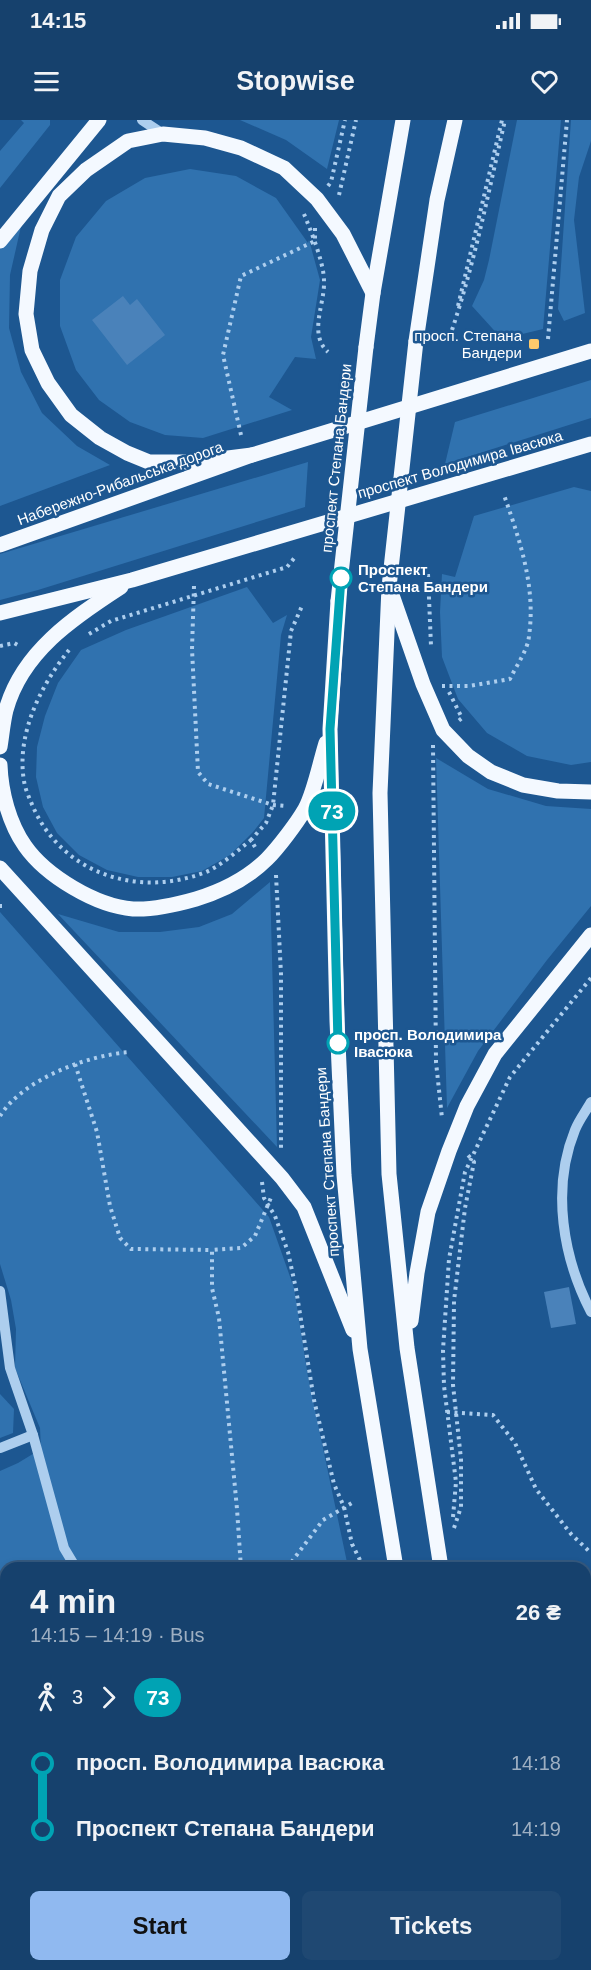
<!DOCTYPE html>
<html lang="en">
<head>
<meta charset="utf-8">
<style>
  :root { --surface:#16416d; --page:#1f4872; --text:#f1f3f6; --muted:#9eafc2; --line:#355a80; --accent:#90b9f0 }
  body { margin:0; font-family:Arial,sans-serif; background:var(--page); color:var(--text); height:100vh; display:flex; flex-direction:column; font-size:22px; white-space:nowrap }
  * { box-sizing:border-box; margin:0 }
  p { font-size:20px; color:var(--muted) }
  .icon { flex:none; width:33px; height:33px; fill:none; stroke:currentColor; stroke-width:2; stroke-linecap:round; stroke-linejoin:round }
  .map { position:relative; flex:1; overflow:hidden }
  .panel { position:absolute; left:0px; top:1442px; width:591px; height:410px; display:flex; flex-direction:column; background:var(--surface); border-radius:18px 18px 0 0; box-shadow:0 3px 9px #0003,0 0 0 2px var(--line) }
  .panel>* { flex:none }
  .badge { padding:0 12px; border-radius:20px; font-size:21px; line-height:39px }
  .map>.badge { position:absolute; translate:-50% -50%; box-shadow:0 0 0 3px #fff }
  .legs { display:flex; align-items:center; gap:9px; height:66px; padding:0 30px; font-size:20px }
  .legs p { margin-inline-start:auto }
  .headline { display:flex; align-items:center; justify-content:space-between; height:102px; padding:0 30px }
  h1 { font-size:33px; font-weight:700; line-height:45px }
  .primary-button { display:flex; gap:12px; margin-top:auto; padding:12px 30px }
  .primary-button a { flex:1; height:69px; border-radius:9px; background:var(--accent); color:#111; font-size:24px; font-weight:700; line-height:69px; text-align:center }
  .primary-button a+a { background:var(--page); color:var(--text) }
  ul { padding:0 30px; list-style:none }
  li { display:flex; align-items:center; gap:21px; height:66px; font-size:22px }
  li i { display:grid; place-items:center; width:9px; height:100%; margin:0 8px; background:currentColor }
  li i::after { content:''; width:15px; height:15px; margin:-8px; border:4px solid; border-radius:50%; background:var(--surface) }
  li p { margin-inline-start:auto }
  li:first-child i { background:linear-gradient(#0000 50%,currentColor 0) }
  li:last-child i { background:linear-gradient(currentColor 50%,#0000 0) }
  .status { display:flex; justify-content:space-between; align-items:center; height:42px; padding:0 30px; background:var(--surface); direction:ltr }
  .status svg { height:16px; fill:currentColor }
  header { display:flex; justify-content:space-between; align-items:center; height:78px; padding:0 30px; background:var(--surface); font-size:27px; font-weight:700 }
  .map>svg:first-child { display:block }
  .green { fill:#3072af }
  .water { fill:#466e97; stroke:#a0caf0; stroke-width:1.5 }
  .building { fill:#4a82ba }
  .lines { fill:none; stroke-linecap:round; stroke-linejoin:round }
  .path { stroke:#adceee; stroke-width:4; stroke-dasharray:3 4.5; stroke-linecap:butt }
  .minor { stroke:#adceee; stroke-width:10 }
  .major { stroke:#f4f9ff; stroke-width:15 }
  .major-bridge { stroke:#f4f9ff; stroke-width:15 }
  .line-1-casing { stroke:#fff; stroke-width:14 }
  .line-1 { stroke:#00a3b4; stroke-width:9 }
  .poi-dot { fill:#fdca6c; stroke:#1d5791; stroke-width:2 }
  .stop-1-dot { fill:#fff; stroke:#00a3b4; stroke-width:3 }
  .labels { text-anchor:middle; dominant-baseline:central; stroke-width:5; stroke-linejoin:round; paint-order:stroke }
  .poi-label { font-size:15px; fill:#fff; stroke:#1d5791; text-anchor:end }
  .street-label { font-size:15px; fill:#fff; stroke:#1d5791 }
  .stop-label { font-size:15px; font-weight:bold; fill:#fff; stroke:#1d5791; text-anchor:start }
</style>
</head>
<body>
<div class="status"><b>14:15</b><svg viewBox="0 0 49 12"><path d="M0 12V9h3v3zM5 12V6h3v6zM10 12V3h3v9zM15 12V0h3v12zM26 1h20v11H26zM47 4h2v5h-2z"/></svg></div>
<header><svg class="icon" aria-label="menu" viewBox="0 0 24 24"><path d="M4 6h16M4 12h16M4 18h16"/></svg>Stopwise<svg class="icon" aria-label="heart" viewBox="0 0 24 24"><path d="M12 20l-8-8c-3-5 5-10 8-4 3-6 11-1 8 4z"/></svg></header>
<div class="map">
<svg width="591" height="1850" viewBox="0 0 591 1850">
  <rect width="100%" height="100%" fill="#1d5791"/>
  <g class="green">
    <path d="M21,0H50V5L0,68V31L24,3Z"/>
    <path d="M240,0H339L327,49L286,20Z"/>
    <path d="M517,0H561L543,209L502,219L472,186L484,160L489,140Z"/>
    <path d="M571,0H591V21L579,57L574,100L585,193L564,201L558,189Z"/>
    <path d="M190,49L236,56L276,78L308,123L309,120L320,160L311,217L316,239L295,237L269,277L292,290L203,318L165,315L130,302L99,280L76,250L60,206V160L76,117L106,81L145,58Z"/>
    <path d="M22,102L10,155L9,208L21,252L42,293L77,326L110,345L0,386V129Z"/>
    <path d="M591,260V298L445,344L455,302Z"/>
    <path d="M308,342L305,387L38,470L0,480V434Z"/>
    <path d="M574,367L591,371V642L571,645L527,636L487,613L458,579L442,537L440,492L442,454L455,457L474,396Z"/>
    <path d="M247,467L273,503L287,495L281,515L264,698L253,712L230,735L202,751L172,757H138L107,750L79,735L57,713L43,687L36,657L37,627L45,596L58,563L81,530L126,510Z"/>
    <path d="M436,638L488,669L546,686L591,689V786L547,840L478,931L447,988Z"/>
    <path d="M270,762L277,1027L58,794L119,812H160L199,807L232,794Z"/>
    <path d="M0,792L269,1097L294,1168L308,1257L348,1447L6,1448V1576L0,1578V1351L18,1343L41,1329L40,1308L15,1248L16,1209L11,1180L0,1144Z"/>
    <path d="M0,1274L14,1289L13,1313L0,1318Z"/>
    <path d="M591,1518V1850H555L554,1845H585V1524Z"/>
    <path d="M6,1696V1769L0,1765V1698Z"/>
    <path d="M71,1845H424L425,1850H72Z"/>
  </g>
  <path class="water" d="M0,1765L6,1769V1845H71L72,1850H0Z"/>
  <g class="building">
    <path d="M123,176L130,185L137,179L165,215L127,245L92,200Z"/>
    <path d="M569,1167L576,1204L551,1208L544,1172Z"/>
  </g>
  <g class="lines">
    <g class="path">
      <path d="M328,66L331,62L345,0"/>
      <path d="M339,75L356,0"/>
      <path d="M304,94C311,111 324,143 324,161C325,184 308,214 328,232"/>
      <path d="M458,186L502,0"/>
      <path d="M452,210C475,141 489,70 505,0"/>
      <path d="M548,219L567,0"/>
      <path d="M241,315L223,235L241,156L315,121V108"/>
      <path d="M428,454L431,526"/>
      <path d="M194,466L192,529L198,652L208,664L273,685L285,686"/>
      <path d="M89,514L111,501L287,447L296,436"/>
      <path d="M0,526L14,523L21,527"/>
      <path d="M69,530C41,565 16,614 24,661C25,668 28,675 31,682C59,753 137,779 206,752C222,745 237,731 251,720"/>
      <path d="M442,566H469L510,559C516,546 528,530 529,516C536,467 520,421 504,375"/>
      <path d="M449,572L462,598L457,602"/>
      <path d="M433,625L436,942L442,998"/>
      <path d="M255,727L251,720L266,703L273,685L291,511L302,486"/>
      <path d="M276,755L281,854V1029"/>
      <path d="M0,786H2"/>
      <path d="M75,944L97,1012L110,1086L120,1118L131,1129L212,1130"/>
      <path d="M0,996C23,959 88,935 130,932"/>
      <path d="M262,1062L264,1078L275,1096L288,1132L296,1169L314,1280L334,1364L344,1387L352,1424L364,1448"/>
      <path d="M447,1292L493,1295L515,1323L536,1369L571,1414L591,1433"/>
      <path d="M453,1397L456,1362L444,1266L443,1230L449,1139L465,1052L510,957L591,858"/>
      <path d="M454,1408L461,1387V1339L453,1265L454,1181L465,1088L474,1042L467,1034"/>
      <path d="M241,1448L237,1389L219,1198L212,1168V1130L241,1128L255,1116L272,1075"/>
      <path d="M287,1448L323,1400L352,1383"/>
      <path d="M0,1646L6,1644"/>
      <path d="M585,1702L591,1698"/>
      <path d="M585,1734L591,1763"/>
      <path d="M436,1845L437,1850"/>
    </g>
    <g class="minor">
      <path d="M142,0L163,14"/>
      <path d="M591,982C586,991 579,1000 575,1010C551,1069 563,1138 591,1192"/>
      <path d="M0,1171L10,1248L33,1315L64,1428L76,1448"/>
      <path d="M0,1328L33,1315"/>
      <path d="M585,1461L591,1458"/>
    </g>
    <g class="major">
      <path d="M0,121L99,0"/>
      <path d="M416,221L437,80L455,0"/>
      <path d="M366,227L373,173L403,0"/>
      <path d="M252,335L196,342H149L127,333L100,318L71,295L48,263L32,230L26,194L30,151L42,110L59,76L86,50L128,21L163,14L205,18L241,28L284,48L317,79L343,114L373,173"/>
      <path d="M0,425L252,335L591,231"/>
      <path d="M389,467L380,673L389,1054L407,1228L441,1448"/>
      <path d="M392,475L423,564L443,610L468,636L491,652L523,665L558,671L591,672"/>
      <path d="M338,481L330,609L337,901L344,1055L360,1229L396,1448"/>
      <path d="M0,493L132,460L591,324"/>
      <path d="M0,627C2,615 3,602 6,590C22,532 73,498 121,467"/>
      <path d="M0,645C1,672 9,703 25,726C46,756 96,786 133,789C154,790 175,785 196,779C222,771 247,759 267,739C278,728 297,703 305,689C314,673 320,642 326,623"/>
      <path d="M0,748L282,1058L304,1087L353,1210"/>
      <path d="M411,1201L417,1153L428,1092L449,1031L467,986L495,934L591,815"/>
      <path d="M470,1845L471,1850"/>
      <path d="M512,1845L513,1850"/>
    </g>
    <g class="major-bridge">
      <path d="M389,467L416,221"/>
      <path d="M338,481L366,227"/>
    </g>
  </g>
  <g class="lines">
    <g class="line-1-casing">
      <path id="line-1" d="M338,923L330,609L341,458"/>
    </g>
    <use href="#line-1" class="line-1"/>
  </g>
  <rect class="poi-dot" x="528" y="218" width="12" height="12" rx="3"/>
  <g class="stop-1-dot">
    <circle cx="341" cy="458" r="10"/>
    <circle cx="338" cy="923" r="10"/>
  </g>
  <g class="labels">
    <g class="poi-label">
      <text x="522" y="215">просп. Степана<tspan x="522" dy="17">Бандери</tspan></text>
    </g>
    <g class="street-label">
      <text transform="translate(336 338) rotate(-84)">проспект Степана Бандери</text>
      <text transform="translate(460 344) rotate(-16)">проспект Володимира Івасюка</text>
      <text transform="translate(120 363) rotate(-20)">Набережно-Рибальська дорога</text>
      <text transform="translate(327 1042) rotate(-94)">проспект Степана Бандери</text>
    </g>
    <g class="stop-label">
      <text x="358" y="449">Проспект<tspan x="358" dy="17">Степана Бандери</tspan></text>
      <text x="354" y="914">просп. Володимира<tspan x="354" dy="17">Івасюка</tspan></text>
    </g>
  </g>
</svg>
<b class="badge" style="left:332px;top:691px;background:#00a3b4;color:#fff">73</b>
<section class="panel">
<div class="headline"><div><h1>4 min</h1><p>14:15 – 14:19 · Bus</p></div><b>26 ₴</b></div>
<div class="legs"><svg class="icon" aria-label="walk" viewBox="0 0 24 24"><circle cx="13" cy="4" r="2"/><path d="M13 8l-2 6 4 7M11 14l-3 7M7 12l3-4h3l4 4"/></svg>3<svg class="icon" aria-label="forward" viewBox="0 0 24 24"><path d="M9 5l7 7-7 7"/></svg><b class="badge" style="background:#00a3b4;color:#fff">73</b></div>
<ul>
<li><i style="color:#00a3b4"></i><b>просп. Володимира Івасюка</b><p>14:18</p></li>
<li><i style="color:#00a3b4"></i><b>Проспект Степана Бандери</b><p>14:19</p></li>
</ul>
<div class="primary-button"><a>Start</a><a>Tickets</a></div>
</section>
</div>
</body>
</html>
